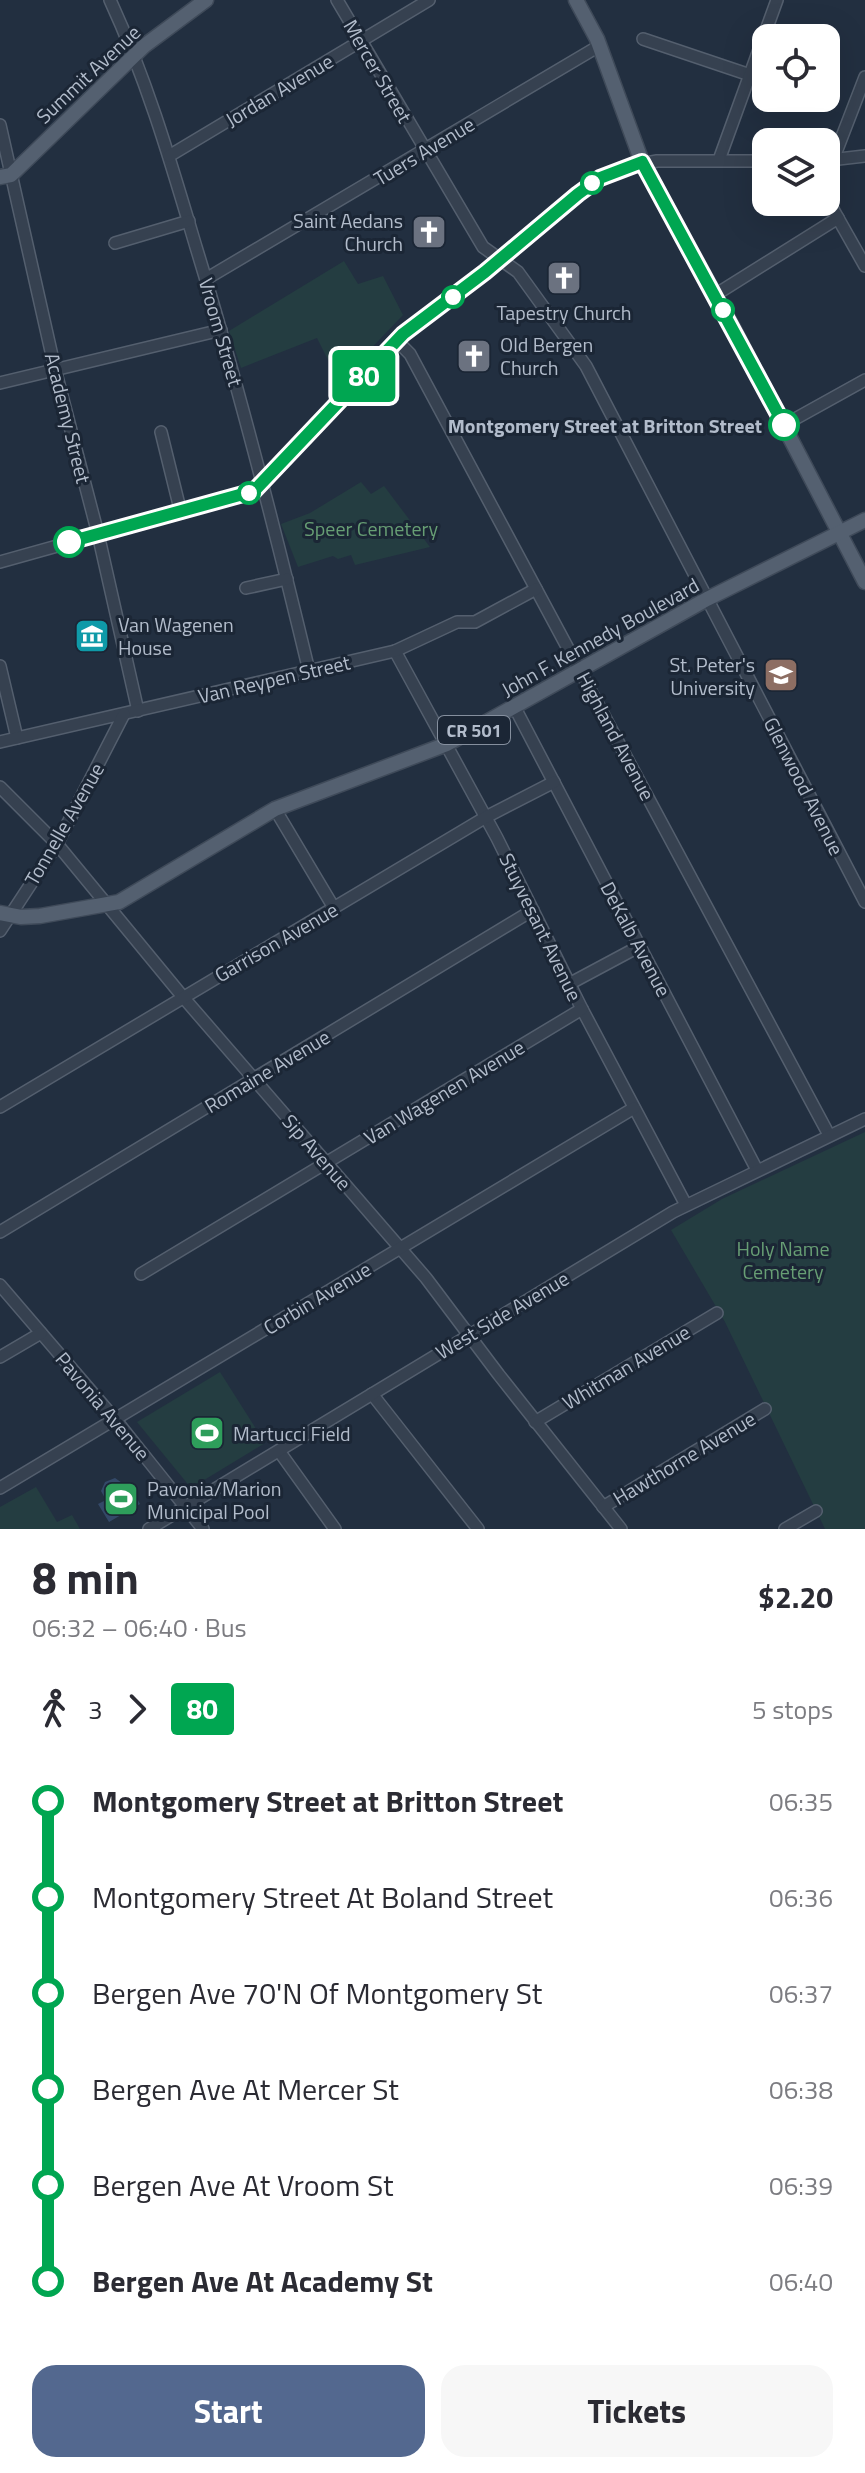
<!DOCTYPE html>
<html lang="en">
<head>
<meta charset="utf-8">
<style>
  :root { --surface:#fff; --page:#f7f7f7; --text:#2b2b33; --muted:#7c7c81; --accent:#53688f }
  body { margin:0; font-family:"Titillium Web",sans-serif; background:var(--page); color:var(--text); height:100vh; display:flex; flex-direction:column; font-size:30px; white-space:nowrap }
  * { box-sizing:border-box; margin:0 }
  p { font-size:26px; color:var(--muted) }
  .icon { flex:none; width:44px; height:44px; fill:none; stroke:currentColor; stroke-width:2; stroke-linecap:round; stroke-linejoin:round }
  .map { position:relative; height:1529px; overflow:hidden }
  .details { display:flex; flex-direction:column; background:var(--surface); flex:1 }
  .details>* { flex:none }
  .badge { padding:0 16px; border-radius:6px; font-size:28px; line-height:52px }
  .buttons { position:absolute; left:752px; top:24px; display:grid; gap:16px }
  .buttons a { display:grid; place-items:center; width:88px; height:88px; border-radius:16px; background:var(--surface); box-shadow:0 8px 32px #0002; font-size:40px }
  .map>.badge { position:absolute; translate:-50% -50%; box-shadow:0 0 0 4px #fff }
  .legs { display:flex; align-items:center; gap:12px; height:88px; padding:0 32px; font-size:26px }
  .legs p { margin-inline-start:auto }
  .headline { display:flex; align-items:center; justify-content:space-between; height:136px; padding:0 32px }
  h1 { font-size:44px; font-weight:700; line-height:60px }
  .primary-button { display:flex; gap:16px; margin-top:auto; padding:16px 32px }
  .primary-button a { flex:1; height:92px; border-radius:24px; background:var(--accent); color:#fff; font-size:32px; font-weight:700; line-height:92px; text-align:center }
  .primary-button a+a { background:var(--page); color:var(--text) }
  ul { padding:0 32px; list-style:none }
  li { display:flex; align-items:center; gap:28px; height:96px; font-size:30px }
  li i { display:grid; place-items:center; width:12px; height:100%; margin:0 10px; background:currentColor }
  li i::after { content:''; width:20px; height:20px; margin:-10px; border:6px solid; border-radius:50%; background:var(--surface) }
  li p { margin-inline-start:auto }
  li:first-child i { background:linear-gradient(#0000 50%,currentColor 0) }
  li:last-child i { background:linear-gradient(currentColor 50%,#0000 0) }
  .map>svg:first-child { display:block }
  .green { fill:#243d41 }
  .water { fill:#344968 }
  .lines { fill:none; stroke-linecap:round; stroke-linejoin:round }
  .minor-casing { stroke:#545f6e; stroke-width:14 }
  .major-casing { stroke:#3f4a59; stroke-width:17 }
  .minor { stroke:#364150; stroke-width:11 }
  .major { stroke:#546070; stroke-width:14 }
  .line-1-casing { stroke:#fff; stroke-width:18 }
  .line-1 { stroke:#00a651; stroke-width:12 }
  .stop-1-dot { fill:#fff; stroke:#00a651; stroke-width:4 }
  .labels { text-anchor:middle; dominant-baseline:central; stroke-width:6; stroke-linejoin:round; paint-order:stroke }
  .shield { fill:#1b2635; stroke:#858f9e; stroke-width:2 }
  .shield-label { font-size:18px; font-weight:bold; fill:#b2bccb }
  .street-label { font-size:20px; fill:#b2bccb; stroke:#1b2635 }
  .poi-label { font-size:20px; fill:#b2bccb; stroke:#1b2635; text-anchor:start }
  .stop-label { font-size:20px; font-weight:bold; fill:#b2bccb; stroke:#1b2635; text-anchor:end }
  .park-label { font-size:20px; fill:#679e74; stroke:#1b2635 }
</style>
</head>
<body>
<div class="map">
<svg width="865" height="1529" viewBox="0 0 865 1529">
  <rect width="100%" height="100%" fill="#222f40"/>
  <g class="green">
    <path d="M344,261L358,284L383,276L403,315L339,382L317,338L241,368L229,331Z"/>
    <path d="M361,482L371,494L384,486L430,547L355,565L351,555L338,559L333,556L298,567L281,524L310,513Z"/>
    <path d="M865,1132V1529H825L725,1322L671,1230L722,1199Z"/>
    <path d="M220,1372L265,1443L191,1488L137,1422Z"/>
    <path d="M36,1487L57,1522L72,1515L80,1529H0V1507Z"/>
  </g>
  <path class="water" d="M115,1478L125,1485L108,1495L110,1497L130,1486L140,1504L109,1522L98,1504L106,1500L101,1491L105,1482Z"/>
  <g class="lines">
    <g class="minor-casing">
      <g id="minor">
        <path d="M110,0C147,80 171,163 196,247C239,387 275,529 309,671"/>
        <path d="M337,0L483,247L518,272L586,366L865,902"/>
        <path d="M643,39L750,75"/>
        <path d="M0,125L55,369L98,534L138,711"/>
        <path d="M169,156L429,0"/>
        <path d="M719,160L777,0"/>
        <path d="M830,160L865,156"/>
        <path d="M833,160L865,77"/>
        <path d="M826,197L865,266"/>
        <path d="M115,243L189,221"/>
        <path d="M206,279L599,46"/>
        <path d="M715,295L838,218"/>
        <path d="M397,341L410,354L829,1135"/>
        <path d="M0,383L221,330"/>
        <path d="M784,425L865,380"/>
        <path d="M161,432L181,513"/>
        <path d="M0,562L254,491L403,334L485,272L573,197L600,178L625,167L657,161H766"/>
        <path d="M246,588L287,579"/>
        <path d="M395,651L497,838L582,1009L686,1205"/>
        <path d="M0,666L17,738"/>
        <path d="M515,708L757,1170"/>
        <path d="M0,742L395,651L457,622H475L536,589"/>
        <path d="M0,787L57,844L183,997L426,1278L499,1375L621,1529"/>
        <path d="M275,809L334,908"/>
        <path d="M0,931L57,844L124,714"/>
        <path d="M569,984L640,946"/>
        <path d="M0,1107L486,817L554,782"/>
        <path d="M0,1232L533,910"/>
        <path d="M141,1274L582,1009"/>
        <path d="M0,1285L115,1419L203,1529"/>
        <path d="M0,1357L41,1333"/>
        <path d="M372,1394L478,1529"/>
        <path d="M535,1422L717,1313"/>
        <path d="M279,1451L335,1529"/>
        <path d="M0,1488L634,1108"/>
        <path d="M603,1507L765,1409"/>
        <path d="M149,1529L673,1212L865,1119"/>
        <path d="M785,1529L816,1511"/>
      </g>
    </g>
    <g class="major-casing">
      <g id="major">
        <path d="M576,0L597,39L642,162L732,326L865,582"/>
        <path d="M0,177L11,175L144,46L206,0"/>
        <path d="M0,913L21,917L40,916L119,902L275,809L447,744L707,599L865,520"/>
      </g>
    </g>
    <use href="#minor" class="minor"/>
    <use href="#major" class="major"/>
  </g>
  <g class="lines">
    <g class="line-1-casing">
      <path id="line-1" d="M69,542L254,491L403,334L485,272L578,194L600,178L642,162L784,425"/>
    </g>
    <use href="#line-1" class="line-1"/>
  </g>
  <defs>
    <g id="church-square" transform="scale(1.8)"><rect x="-9" y="-9" width="18" height="18" rx="4" fill="#6b7280" stroke="#1b2635"/><path d="M-1.2-6h2.4v3.5h3.3v2.4h-3.3V6h-2.4V-.1h-3.3v-2.4h3.3Z" fill="#fff"/></g>
    <g id="museum-square" transform="scale(1.8)"><rect x="-9" y="-9" width="18" height="18" rx="4" fill="#0f9aa8" stroke="#1b2635"/><path d="M0-6L6-3V-2H-6V-3ZM-5-1h2V3h-2ZM-1-1h2V3h-2ZM3-1h2V3H3ZM-6 4H6V6H-6Z" fill="#fff"/></g>
    <g id="university-square" transform="scale(1.8)"><rect x="-9" y="-9" width="18" height="18" rx="4" fill="#8d6e63" stroke="#1b2635"/><path d="M0-5L7-2L0 1L-7-2ZM-4 1L0 2.5L4 1V4Q0 6-4 4Z" fill="#fff"/></g>
    <g id="stadium-square" transform="scale(1.8)"><rect x="-9" y="-9" width="18" height="18" rx="4" fill="#2e9e5b" stroke="#1b2635"/><path d="M0-5a6.5 5 0 1 0 0 10a6.5 5 0 1 0 0-10ZM-3.5-1.8h7v3.6h-7Z" fill="#fff"/></g>
  </defs>
  <g fill-rule="evenodd">
    <use href="#church-square" x="429" y="232"/>
    <use href="#church-square" x="564" y="278"/>
    <use href="#church-square" x="474" y="356"/>
    <use href="#museum-square" x="92" y="636"/>
    <use href="#university-square" x="781" y="675"/>
    <use href="#stadium-square" x="207" y="1433"/>
    <use href="#stadium-square" x="121" y="1499"/>
  </g>
  <g class="stop-1-dot">
    <circle cx="592" cy="183" r="10"/>
    <circle cx="453" cy="297" r="10"/>
    <circle cx="723" cy="310" r="10"/>
    <circle cx="784" cy="425" r="14"/>
    <circle cx="249" cy="493" r="10"/>
    <circle cx="69" cy="542" r="14"/>
  </g>
  <g class="labels">
    <rect class="shield" x="438" y="716" width="72" height="28" rx="6"/>
    <g class="shield-label">
      <text x="474" y="730">CR 501</text>
    </g>
    <g class="street-label">
      <text transform="translate(378 71) rotate(60)">Mercer Street</text>
      <text transform="translate(88 74) rotate(-43)">Summit Avenue</text>
      <text transform="translate(279 90) rotate(-31)">Jordan Avenue</text>
      <text transform="translate(424 151) rotate(-31)">Tuers Avenue</text>
      <text transform="translate(221 332) rotate(74)">Vroom Street</text>
      <text transform="translate(68 418) rotate(76)">Academy Street</text>
      <text transform="translate(600 637) rotate(-29)">John F. Kennedy Boulevard</text>
      <text transform="translate(274 679) rotate(-13)">Van Reypen Street</text>
      <text transform="translate(616 736) rotate(62)">Highland Avenue</text>
      <text transform="translate(804 786) rotate(63)">Glenwood Avenue</text>
      <text transform="translate(64 824) rotate(-60)">Tonnelle Avenue</text>
      <text transform="translate(541 927) rotate(64)">Stuyvesant Avenue</text>
      <text transform="translate(636 939) rotate(62)">DeKalb Avenue</text>
      <text transform="translate(276 942) rotate(-30)">Garrison Avenue</text>
      <text transform="translate(267 1071) rotate(-31)">Romaine Avenue</text>
      <text transform="translate(444 1092) rotate(-31)">Van Wagenen Avenue</text>
      <text transform="translate(317 1152) rotate(49)">Sip Avenue</text>
      <text transform="translate(317 1298) rotate(-31)">Corbin Avenue</text>
      <text transform="translate(502 1315) rotate(-31)">West Side Avenue</text>
      <text transform="translate(626 1367) rotate(-31)">Whitman Avenue</text>
      <text transform="translate(103 1406) rotate(50)">Pavonia Avenue</text>
      <text transform="translate(684 1458) rotate(-31)">Hawthorne Avenue</text>
    </g>
    <g class="poi-label">
      <text x="403" y="220" text-anchor="end">Saint Aedans<tspan x="403" dy="23">Church</tspan></text>
      <text x="564" y="312" text-anchor="middle">Tapestry Church</text>
      <text x="500" y="344">Old Bergen<tspan x="500" dy="23">Church</tspan></text>
      <text x="118" y="624">Van Wagenen<tspan x="118" dy="23">House</tspan></text>
      <text x="755" y="664" text-anchor="end">St. Peter's<tspan x="755" dy="23">University</tspan></text>
      <text x="233" y="1433">Martucci Field</text>
      <text x="147" y="1488">Pavonia/Marion<tspan x="147" dy="23">Municipal Pool</tspan></text>
    </g>
    <g class="stop-label">
      <text x="762" y="425">Montgomery Street at Britton Street</text>
    </g>
    <g class="park-label">
      <text x="371" y="528">Speer Cemetery</text>
      <text x="783" y="1248">Holy Name<tspan x="783" dy="23">Cemetery</tspan></text>
    </g>
  </g>
</svg>
<div class="buttons">
<a><svg class="icon" aria-label="locate" viewBox="0 0 24 24"><circle cx="12" cy="12" r="6"/><path d="M12 2v4M12 18v4M2 12h4M18 12h4"/></svg></a>
<a><svg class="icon" aria-label="layers" viewBox="0 0 24 24"><path d="M12 4l9 5-9 5-9-5zM3 14l9 5 9-5"/></svg></a>
</div>
<b class="badge" style="left:364px;top:376px;background:#00a651;color:#fff">80</b>
</div>
<section class="details">
<div class="headline"><div><h1>8 min</h1><p>06:32 – 06:40 · Bus</p></div><b>$2.20</b></div>
<div class="legs"><svg class="icon" aria-label="walk" viewBox="0 0 24 24"><circle cx="13" cy="4" r="2"/><path d="M13 8l-2 6 4 7M11 14l-3 7M7 12l3-4h3l4 4"/></svg>3<svg class="icon" aria-label="forward" viewBox="0 0 24 24"><path d="M9 5l7 7-7 7"/></svg><b class="badge" style="background:#00a651;color:#fff">80</b><p>5 stops</p></div>
<ul>
<li><i style="color:#00a651"></i><b>Montgomery Street at Britton Street</b><p>06:35</p></li>
<li><i style="color:#00a651"></i><span>Montgomery Street At Boland Street</span><p>06:36</p></li>
<li><i style="color:#00a651"></i><span>Bergen Ave 70'N Of Montgomery St</span><p>06:37</p></li>
<li><i style="color:#00a651"></i><span>Bergen Ave At Mercer St</span><p>06:38</p></li>
<li><i style="color:#00a651"></i><span>Bergen Ave At Vroom St</span><p>06:39</p></li>
<li><i style="color:#00a651"></i><b>Bergen Ave At Academy St</b><p>06:40</p></li>
</ul>
<div class="primary-button"><a>Start</a><a>Tickets</a></div>
</section>
</body>
</html>
